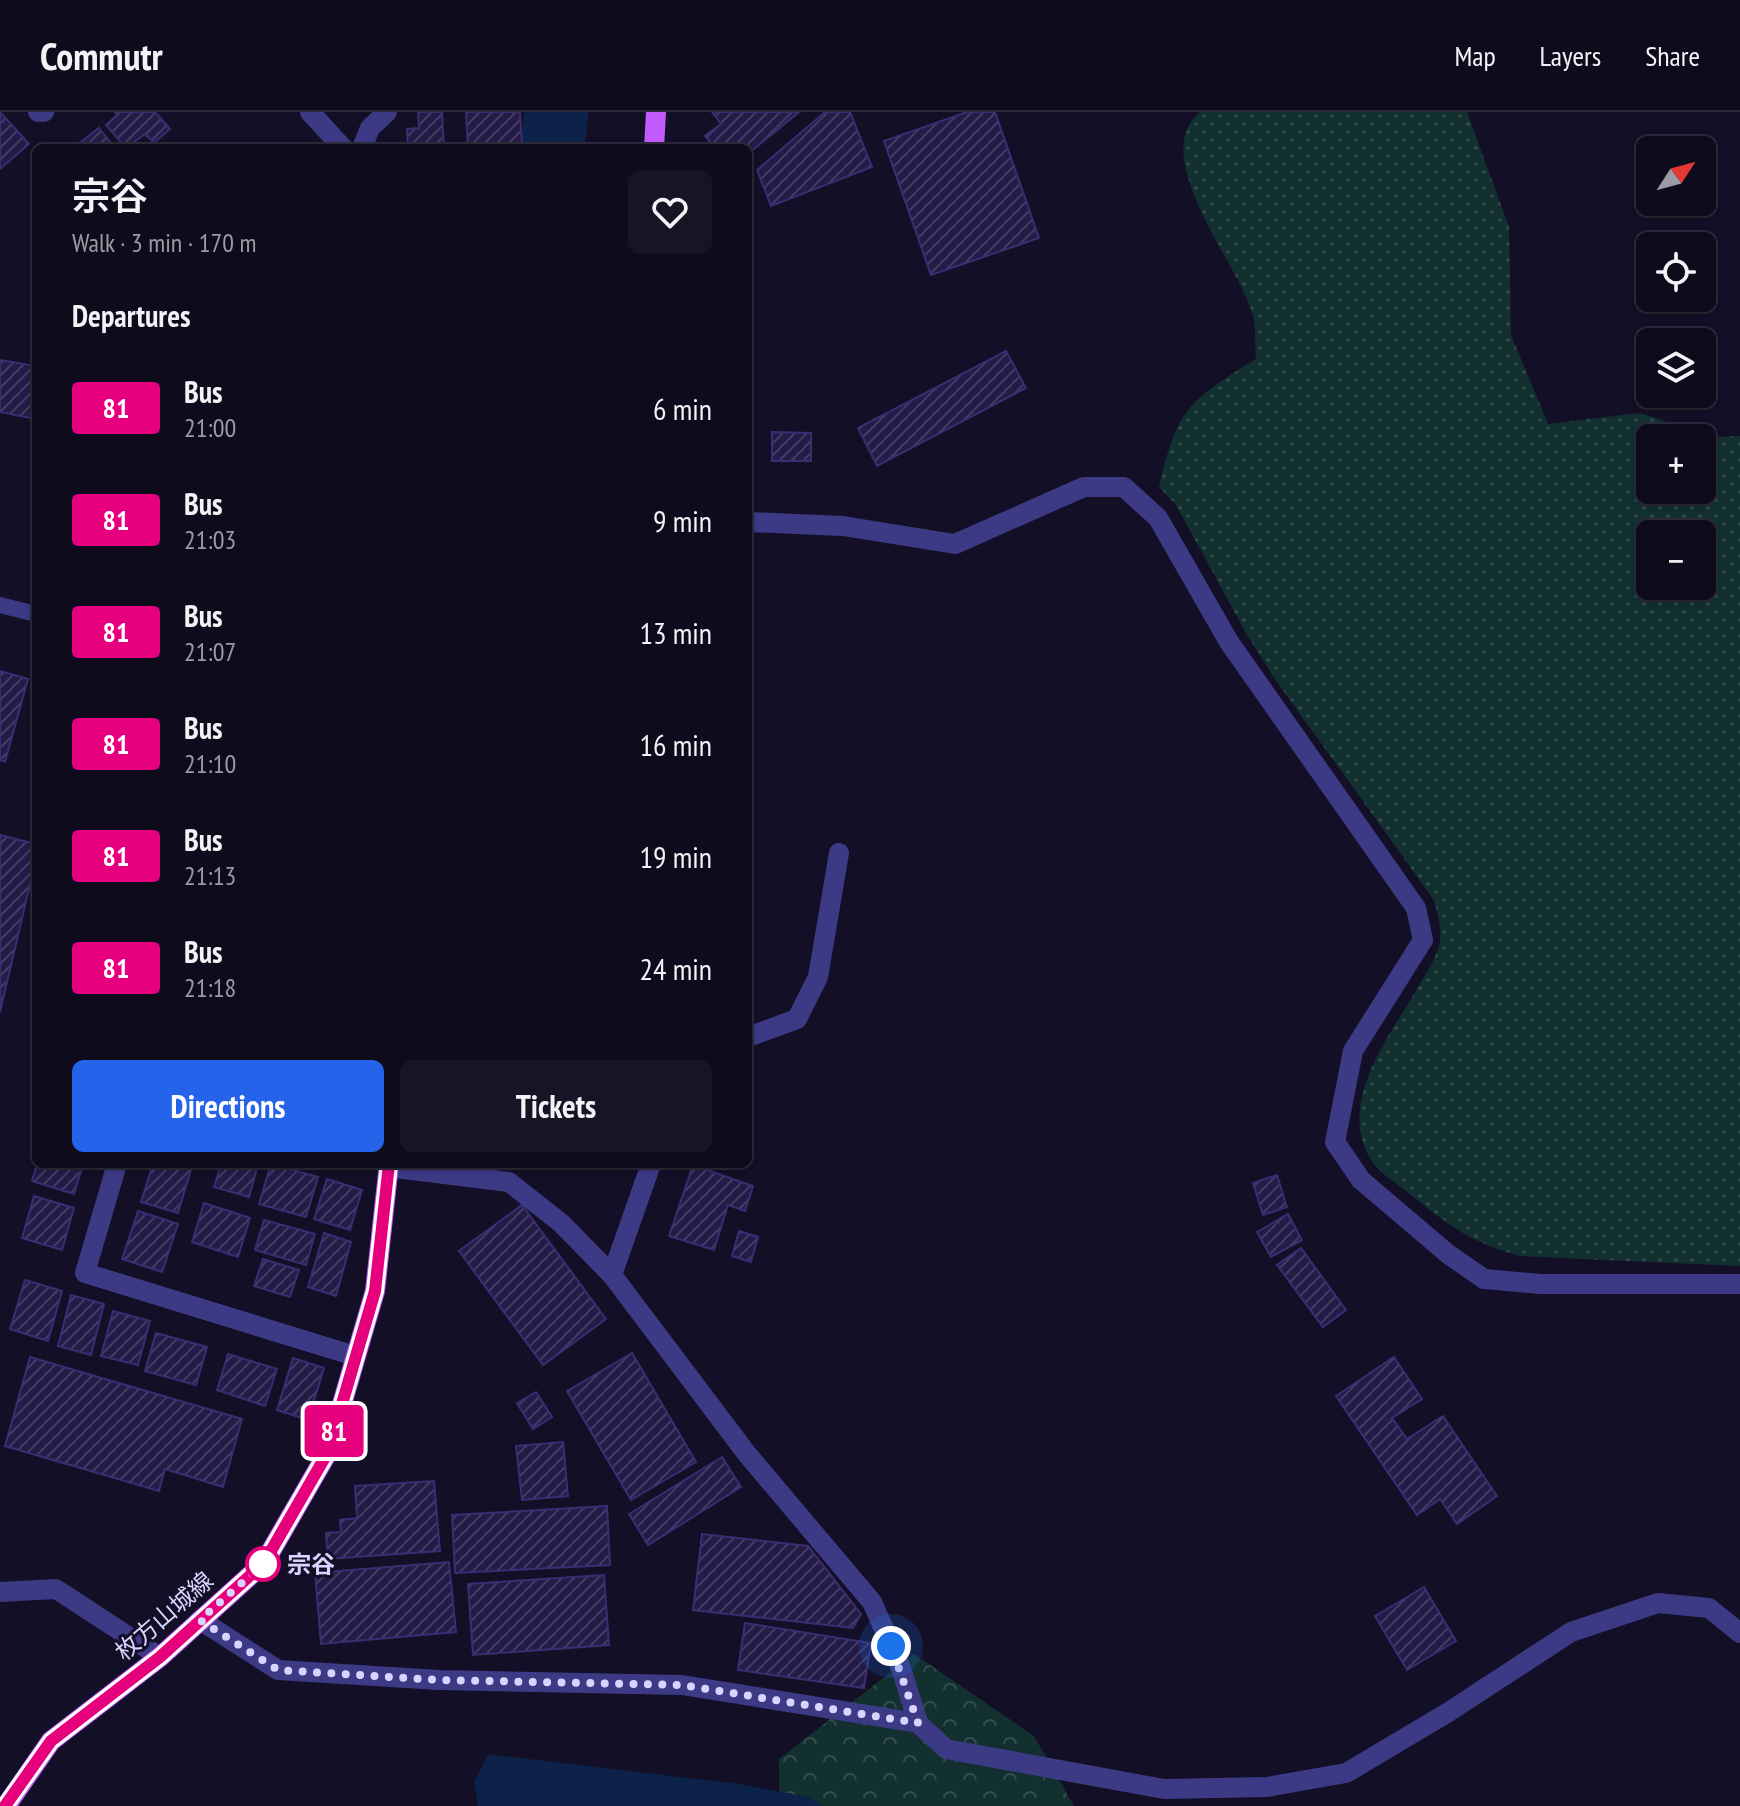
<!DOCTYPE html>
<html lang="en">
<head>
<meta charset="utf-8">
<style>
  :root { --surface:#0e0b1c; --page:#171425; --text:#f1f3f6; --muted:#9b9ba3; --line:#2e2b3b; --accent:#2563eb }
  body { margin:0; font-family:"PT Sans Narrow","Noto Sans JP",sans-serif; background:var(--page); color:var(--text); height:100vh; display:flex; flex-direction:column; font-size:30px; white-space:nowrap }
  * { box-sizing:border-box; margin:0 }
  p { font-size:26px; color:var(--muted) }
  .icon { flex:none; width:44px; height:44px; fill:none; stroke:currentColor; stroke-width:2; stroke-linecap:round; stroke-linejoin:round }
  .map { position:relative; flex:1; overflow:hidden }
  .sheet { position:absolute; left:32px; top:32px; width:720px; height:1024px; display:flex; flex-direction:column; background:var(--surface); border-radius:12px; box-shadow:0 2px 6px #0004,0 0 0 2px var(--line) }
  .sheet>* { flex:none }
  .badge { padding:0 16px; border-radius:6px; font-size:28px; line-height:52px }
  .needle { width:52px; rotate:54deg }
  .tools { position:absolute; left:1636px; top:24px; display:grid; gap:16px }
  .tools a { display:grid; place-items:center; width:80px; height:80px; border-radius:12px; background:var(--surface); box-shadow:0 2px 6px #0004,0 0 0 2px var(--line); font-size:40px }
  .you { position:absolute; width:40px; height:40px; margin:-20px; border:6px solid #fff; border-radius:50%; background:#1a73e8; box-shadow:0 0 0 12px #1a73e833 }
  .map>.badge { position:absolute; translate:-50% -50%; box-shadow:0 0 0 4px #fff }
  h2 { padding:0 40px; font-size:30px; line-height:72px }
  .round { display:grid; place-items:center; flex:none; width:84px; height:84px; border-radius:12px; background:var(--page) }
  .summary { display:flex; align-items:center; justify-content:space-between; height:136px; padding:0 40px }
  h1 { font-size:38px; font-weight:600; line-height:60px }
  .action { display:flex; gap:16px; margin-top:auto; padding:16px 40px }
  .action a { flex:1; height:92px; border-radius:12px; background:var(--accent); color:#fff; font-size:32px; font-weight:600; line-height:92px; text-align:center }
  .action a+a { background:var(--page); color:var(--text) }
  ul { padding:0; list-style:none }
  li { display:flex; align-items:center; gap:24px; height:112px; padding:0 40px }
  li div { flex:1 }
  li b { display:block; font-size:30px }
  li em { font-style:normal }
  li .badge { min-width:88px; font-weight:700; text-align:center }
  header { display:flex; align-items:center; gap:48px; box-sizing:border-box; height:112px; padding:0 40px; background:var(--surface); border-bottom:2px solid var(--line) }
  header strong { font-size:38px }
  nav { display:flex; gap:44px; margin-inline-start:auto; font-size:28px }
  .map>svg:first-child { display:block }
  .grass { fill:url(#grass-dots); fill-rule:evenodd }
  .forest { fill:url(#forest-crowns) }
  .water { fill:#0c2248 }
  .lines { fill:none; stroke-linecap:round; stroke-linejoin:round }
  .river { stroke:#0c2248; stroke-width:64 }
  .building { fill:url(#building-hatch); stroke:#3b2d73; stroke-width:2 }
  .service { stroke:#3d3a85; stroke-width:16 }
  .minor { stroke:#3d3a85; stroke-width:20 }
  .primary { stroke:#c25bff; stroke-width:20 }
  .line-casing { stroke:#fff; stroke-width:18 }
  .line { stroke:#e6007e; stroke-width:12 }
  .walk { stroke:#d9d4ff; stroke-width:8; stroke-dasharray:0 14.4 }
  .stop-dot { fill:#fff; stroke:#e6007e; stroke-width:4 }
  .labels { text-anchor:middle; dominant-baseline:central; stroke-width:6; stroke-linejoin:round; paint-order:stroke }
  .stop-label { font-size:24px; font-weight:bold; fill:#d9d4ff; stroke:#130f26; text-anchor:start }
  .street-label { font-size:24px; fill:#d9d4ff; stroke:#130f26 }
</style>
</head>
<body>
<header>
<strong>Commutr</strong>
<nav><a>Map</a><a>Layers</a><a>Share</a></nav>
</header>
<div class="map">
<svg width="1740" height="1694" viewBox="0 0 1740 1694">
  <defs>
    <pattern id="grass-dots" width="8" height="8" patternUnits="userSpaceOnUse" patternTransform="scale(2)"><rect width="8" height="8" fill="#12302f"/><path d="M2 2h.1M6 6h.1" fill="none" stroke="#344d4e" stroke-width="1.8" stroke-linecap="round"/></pattern>
    <pattern id="forest-crowns" width="20" height="18" patternUnits="userSpaceOnUse" patternTransform="scale(2)"><rect width="20" height="18" fill="#12302f"/><path d="M2 6a3 3 0 1 1 6 0M12 15a3 3 0 1 1 6 0" fill="none" stroke="#344d4e"/></pattern>
    <pattern id="building-hatch" width="6" height="6" patternUnits="userSpaceOnUse" patternTransform="scale(2)"><rect width="6" height="6" fill="#241b47"/><path d="M-1 1l2-2M0 6l6-6M5 7l2-2" fill="none" stroke="#433b63"/></pattern>
  </defs>
  <rect width="100%" height="100%" fill="#130f26"/>
  <path class="grass" d="M1200,0H1467L1509,115L1511,223L1548,312L1640,301L1713,325L1740,324V1154L1520,1144C1468,1129 1451,1115 1410,1082C1399,1073 1382,1063 1373,1051C1336,996 1384,931 1413,884C1422,867 1436,849 1440,830C1442,816 1437,800 1434,788L1277,570L1247,523L1176,393L1159,375C1177,297 1188,289 1256,247C1255,234 1256,217 1253,204C1240,153 1146,44 1200,0ZM1650,326H1702V378H1650ZM1650,422H1702V474H1650Z"/>
  <path class="forest" d="M914,1542L1034,1624L1074,1694H779V1647Z"/>
  <path class="water" d="M488,1642L739,1672L809,1685L823,1694H478L474,1670Z"/>
  <g class="lines">
    <path class="river" d="M553,36L556,0"/>
  </g>
  <g class="building">
    <path d="M0,0L29,32L0,57Z"/>
    <path d="M115,0H155L170,17L154,31L145,22L126,36L106,13L117,3Z"/>
    <path d="M418,0H442L444,36H408L407,17L419,16Z"/>
    <path d="M466,0H520L522,33L468,36Z"/>
    <path d="M712,0H799L748,42V36H715L705,24L721,12Z"/>
    <path d="M825,0H850L872,55L771,94L757,58Z"/>
    <path d="M967,0H995L1039,126L931,163L884,29Z"/>
    <path d="M99,16L115,36H73Z"/>
    <path d="M1006,239L1026,276L877,354L858,316Z"/>
    <path d="M0,248L36,254V307L0,300Z"/>
    <path d="M772,320L811,321V349H772Z"/>
    <path d="M0,559L28,567L5,650L0,648Z"/>
    <path d="M0,723L36,732V747L0,900Z"/>
    <path d="M37,1052H83L74,1082L32,1069Z"/>
    <path d="M153,1052L192,1054L178,1101L141,1090Z"/>
    <path d="M221,1052H258L249,1085L214,1075Z"/>
    <path d="M271,1052L318,1065L306,1105L259,1092Z"/>
    <path d="M693,1053L753,1074L745,1099L728,1093L714,1138L669,1124Z"/>
    <path d="M1277,1063L1287,1095L1263,1103L1253,1071Z"/>
    <path d="M327,1067L362,1078L350,1118L314,1107Z"/>
    <path d="M34,1084L74,1096L62,1138L22,1126Z"/>
    <path d="M204,1091L250,1106L238,1145L192,1130Z"/>
    <path d="M522,1093L606,1207L543,1253L459,1139Z"/>
    <path d="M138,1099L178,1112L162,1160L122,1147Z"/>
    <path d="M1288,1102L1302,1128L1271,1145L1257,1120Z"/>
    <path d="M264,1108L315,1122L306,1153L255,1138Z"/>
    <path d="M739,1119L758,1125L751,1150L732,1144Z"/>
    <path d="M324,1121L351,1130L336,1184L308,1175Z"/>
    <path d="M1301,1136L1346,1198L1323,1215L1277,1153Z"/>
    <path d="M263,1147L299,1158L290,1185L254,1174Z"/>
    <path d="M25,1168L62,1179L48,1229L10,1217Z"/>
    <path d="M71,1183L104,1192L91,1243L58,1234Z"/>
    <path d="M113,1199L150,1209L138,1253L101,1244Z"/>
    <path d="M156,1221L207,1235L196,1273L145,1259Z"/>
    <path d="M632,1241L696,1350L631,1388L567,1279Z"/>
    <path d="M228,1242L277,1257L265,1294L217,1278Z"/>
    <path d="M30,1245L242,1307L223,1375L165,1357L159,1379L5,1334Z"/>
    <path d="M1394,1245L1422,1287L1392,1306L1407,1327L1443,1304L1497,1384L1457,1412L1440,1387L1417,1403L1336,1284Z"/>
    <path d="M293,1246L324,1256L308,1308L277,1298Z"/>
    <path d="M536,1280L552,1305L533,1317L517,1291Z"/>
    <path d="M563,1330L568,1384L522,1388L516,1334Z"/>
    <path d="M722,1345L741,1375L648,1433L629,1402Z"/>
    <path d="M434,1369L440,1439L328,1447L326,1421L341,1420L340,1408L357,1406L355,1374Z"/>
    <path d="M607,1394L610,1453L455,1461L452,1403Z"/>
    <path d="M702,1422L808,1434L861,1502L853,1516L693,1498Z"/>
    <path d="M449,1450L456,1520L321,1532L315,1461Z"/>
    <path d="M604,1463L609,1533L473,1543L468,1472Z"/>
    <path d="M1424,1475L1456,1529L1407,1558L1375,1504Z"/>
    <path d="M745,1511L871,1531L864,1576L738,1558Z"/>
  </g>
  <g class="lines">
    <path class="service" d="M0,493L36,502"/>
    <g class="minor">
      <path d="M38,0H44"/>
      <path d="M310,0L343,36"/>
      <path d="M362,36L370,16L387,0"/>
      <path d="M748,410L843,414L955,432L1084,375H1124L1158,406L1229,530L1416,796L1423,828L1353,939L1335,1030L1361,1068L1448,1142L1484,1167L1541,1172H1740"/>
      <path d="M748,925L797,907L818,865L839,741"/>
      <path d="M117,1052L85,1161L355,1244"/>
      <path d="M388,1055L509,1070L561,1111L612,1163L747,1342L872,1490L901,1556L918,1611L946,1637L1164,1677L1267,1675L1346,1661L1447,1601L1571,1520L1658,1491L1709,1496L1740,1521"/>
      <path d="M612,1163L651,1052"/>
      <path d="M0,1480L56,1477L160,1545"/>
      <path d="M200,1508L278,1558L439,1568L682,1573L918,1611"/>
    </g>
    <g class="primary">
      <path d="M654,36L656,0"/>
      <path d="M6,1694L51,1629L160,1545L264,1451L328,1340L375,1179L389,1052"/>
    </g>
  </g>
  <g class="lines">
    <g class="line-casing">
      <path id="line" d="M5,1694L51,1629L160,1545L264,1451L328,1340L375,1179L389,1052"/>
    </g>
    <use href="#line" class="line"/>
    <path class="walk" d="M263,1452L200,1508L278,1558L439,1568L682,1573L918,1611L891,1534"/>
  </g>
  <circle class="stop-dot" cx="263" cy="1452" r="16"/>
  <g class="labels">
    <g class="stop-label">
      <text x="287" y="1452">宗谷</text>
    </g>
    <g class="street-label">
      <text transform="translate(164 1504) rotate(-41)">枚方山城線</text>
    </g>
  </g>
</svg>
<div class="tools">
<a><svg class="needle" viewBox="-14 -14 28 28"><path d="M0-13l5 13h-10z" fill="#e53935"/><path d="M0 13l5-13h-10z" fill="#9b9ba3"/></svg></a>
<a><svg class="icon" aria-label="locate" viewBox="0 0 24 24"><circle cx="12" cy="12" r="6"/><path d="M12 2v4M12 18v4M2 12h4M18 12h4"/></svg></a>
<a><svg class="icon" aria-label="layers" viewBox="0 0 24 24"><path d="M12 4l9 5-9 5-9-5zM3 14l9 5 9-5"/></svg></a>
<a>+</a>
<a>−</a>
</div>
<div class="you" style="left:891px;top:1534px"></div>
<b class="badge" style="left:334px;top:1319px;background:#e6007e;color:#fff">81</b>
<section class="sheet">
<div class="summary"><div><h1>宗谷</h1><p>Walk · 3 min · 170 m</p></div><a class="round"><svg class="icon" aria-label="heart" viewBox="0 0 24 24"><path d="M12 20l-8-8c-3-5 5-10 8-4 3-6 11-1 8 4z"/></svg></a></div>
<h2>Departures</h2>
<ul>
<li><span class="badge" style="background:#e6007e;color:#fff">81</span><div><b>Bus</b><p>21:00</p></div><em>6 min</em></li>
<li><span class="badge" style="background:#e6007e;color:#fff">81</span><div><b>Bus</b><p>21:03</p></div><em>9 min</em></li>
<li><span class="badge" style="background:#e6007e;color:#fff">81</span><div><b>Bus</b><p>21:07</p></div><em>13 min</em></li>
<li><span class="badge" style="background:#e6007e;color:#fff">81</span><div><b>Bus</b><p>21:10</p></div><em>16 min</em></li>
<li><span class="badge" style="background:#e6007e;color:#fff">81</span><div><b>Bus</b><p>21:13</p></div><em>19 min</em></li>
<li><span class="badge" style="background:#e6007e;color:#fff">81</span><div><b>Bus</b><p>21:18</p></div><em>24 min</em></li>
</ul>
<div class="action"><a>Directions</a><a>Tickets</a></div>
</section>
</div>
</body>
</html>
